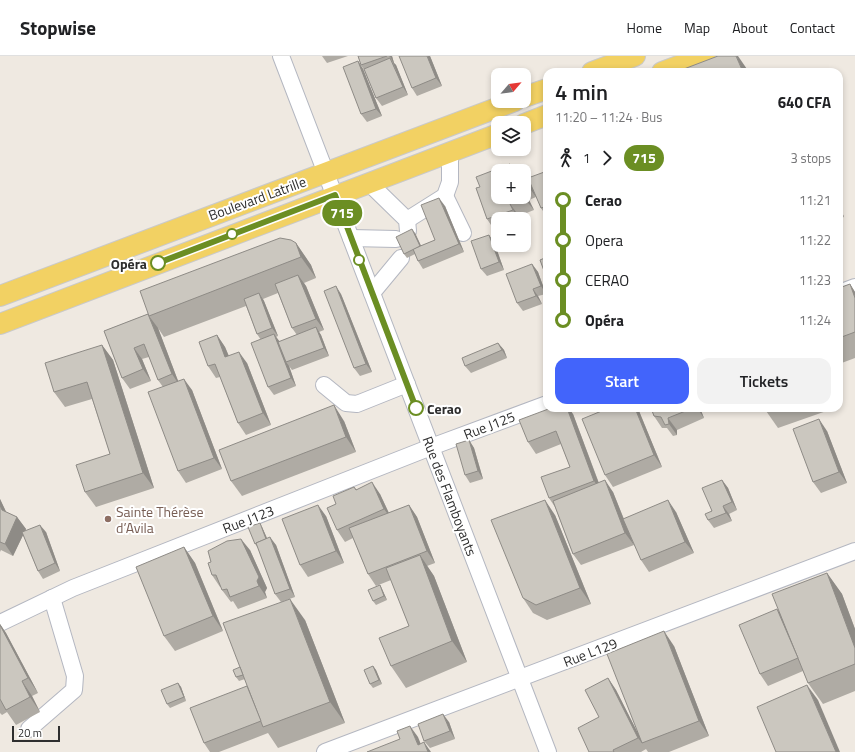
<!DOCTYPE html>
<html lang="en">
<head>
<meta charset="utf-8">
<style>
  :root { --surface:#fff; --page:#f2f2f2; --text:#202124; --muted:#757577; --line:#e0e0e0; --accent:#4264fb }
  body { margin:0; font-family:"Titillium Web",sans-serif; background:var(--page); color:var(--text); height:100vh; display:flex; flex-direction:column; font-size:15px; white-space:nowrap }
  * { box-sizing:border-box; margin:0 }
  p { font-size:13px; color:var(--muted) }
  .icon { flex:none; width:22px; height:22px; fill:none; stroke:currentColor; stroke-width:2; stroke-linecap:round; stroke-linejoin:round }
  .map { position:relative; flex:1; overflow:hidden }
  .sheet { position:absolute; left:543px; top:12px; width:300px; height:344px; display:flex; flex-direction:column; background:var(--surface); border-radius:12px; box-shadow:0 2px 6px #0003 }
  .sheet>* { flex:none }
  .badge { padding:0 8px; border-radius:13px; font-size:14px; line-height:26px }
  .needle { width:26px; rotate:62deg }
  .fabs { position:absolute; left:491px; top:12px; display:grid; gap:8px }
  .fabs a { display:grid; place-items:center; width:40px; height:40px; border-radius:8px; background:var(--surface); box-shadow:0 2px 6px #0003; font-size:20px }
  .scale { position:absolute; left:12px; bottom:10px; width:48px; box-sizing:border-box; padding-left:4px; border:2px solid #2e2e2e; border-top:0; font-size:11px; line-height:14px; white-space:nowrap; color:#2e2e2e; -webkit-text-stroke:3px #fff; paint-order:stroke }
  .map>.badge { position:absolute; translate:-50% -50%; box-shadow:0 0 0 2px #fff }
  .legs { display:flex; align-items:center; gap:6px; height:44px; padding:0 12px; font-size:13px }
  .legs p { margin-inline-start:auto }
  .summary { display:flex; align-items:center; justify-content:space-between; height:68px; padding:0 12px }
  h1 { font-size:22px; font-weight:600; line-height:30px }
  .button { display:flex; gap:8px; margin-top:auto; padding:8px 12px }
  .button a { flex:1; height:46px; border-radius:12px; background:var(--accent); color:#fff; font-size:16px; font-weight:600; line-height:46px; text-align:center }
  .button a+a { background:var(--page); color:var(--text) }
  ul { padding:0 12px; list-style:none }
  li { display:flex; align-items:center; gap:14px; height:40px; font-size:15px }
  li i { display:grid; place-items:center; width:6px; height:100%; margin:0 5px; background:currentColor }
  li i::after { content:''; width:10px; height:10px; margin:-5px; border:3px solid; border-radius:50%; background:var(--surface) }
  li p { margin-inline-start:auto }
  li:first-child i { background:linear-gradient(#0000 50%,currentColor 0) }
  li:last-child i { background:linear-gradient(currentColor 50%,#0000 0) }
  header { display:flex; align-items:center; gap:24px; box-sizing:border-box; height:56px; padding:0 20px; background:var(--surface); border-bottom:1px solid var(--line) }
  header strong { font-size:19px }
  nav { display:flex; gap:22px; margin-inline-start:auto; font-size:14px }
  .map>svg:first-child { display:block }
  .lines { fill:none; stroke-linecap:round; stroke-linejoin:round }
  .minor-casing { stroke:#b4b7c1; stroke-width:18 }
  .major-casing { stroke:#c9c9c9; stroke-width:22 }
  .minor { stroke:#fff; stroke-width:16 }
  .major { stroke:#f2d163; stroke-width:20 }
  .wall { fill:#afaba4; fill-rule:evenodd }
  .shaded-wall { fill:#8e8b86 }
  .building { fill:#cbc7bf; stroke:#8e8b86 }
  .line-1-casing { stroke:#fff; stroke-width:9 }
  .line-1 { stroke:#6b8e23; stroke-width:6 }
  .stop-1-dot { fill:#fff; stroke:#6b8e23; stroke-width:2 }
  .education-dot { fill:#8d6e63; stroke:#fff; stroke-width:1.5 }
  .labels { text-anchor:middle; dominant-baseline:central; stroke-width:4; stroke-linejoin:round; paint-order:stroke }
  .street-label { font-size:14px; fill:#2e2e2e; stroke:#fff }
  .stop-label { font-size:14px; font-weight:bold; fill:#2e2e2e; stroke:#fff; text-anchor:end }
  .education-label { font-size:14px; fill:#785e54; stroke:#fff; text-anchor:start }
</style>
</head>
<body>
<header>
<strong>Stopwise</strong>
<nav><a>Home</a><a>Map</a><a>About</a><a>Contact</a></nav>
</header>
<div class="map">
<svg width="855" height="696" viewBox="0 0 855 696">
  <rect width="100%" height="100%" fill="#efe9e1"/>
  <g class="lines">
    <g class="minor-casing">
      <g id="minor">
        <path d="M281,0L548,696"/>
        <path d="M369,127L407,164L408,175"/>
        <path d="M445,140L463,177"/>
        <path d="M407,164L445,140L450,126V96"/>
        <path d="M351,182L396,183"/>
        <path d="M372,237L401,202"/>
        <path d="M839,237L855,231"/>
        <path d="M324,329L346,347L357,348L407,328"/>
        <path d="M0,567L73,532L431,391L547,348"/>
        <path d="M29,673L74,634L75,620L52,542"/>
        <path d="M325,696L855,495"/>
      </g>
    </g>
    <g class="major-casing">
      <g id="major">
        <path d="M592,16L635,0"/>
        <path d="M662,16L705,0"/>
        <path d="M524,41L547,33"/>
        <path d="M524,68L547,59"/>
        <path d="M0,240L515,45"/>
        <path d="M0,268L498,78"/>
      </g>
    </g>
    <use href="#minor" class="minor"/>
    <use href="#major" class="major"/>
  </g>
  <g class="wall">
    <path d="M322,0H348L327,7Z"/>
    <path d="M358,0H392L394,7L396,9L408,39L382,50L376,42L364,14L361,9Z"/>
    <path d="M430,0L442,30L417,40L412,32Z"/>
    <path d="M358,5L363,13L382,60L367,66L361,58Z"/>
    <path d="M547,115V161L541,152L530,127L536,141L529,144L534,154L519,160L520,163H498V174L495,175L487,163L476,132L524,141V117L529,124Z"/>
    <path d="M839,149L844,161L839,163Z"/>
    <path d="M445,150L464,196L423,213L418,205L415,198L407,202L404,198L415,177L421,190L435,184Z"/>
    <path d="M494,186L504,214L487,220L481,213Z"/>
    <path d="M296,187L311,209L316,222L304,227L306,230L324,274L319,276L321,279L329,300L292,314L289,310L296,330L274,339L268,331L261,284L257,278L246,250L164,281L158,272L178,325L192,334L222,413L186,427L178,415L163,331L158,324L149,301L142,303L151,325L130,333L122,322L104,275L148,258ZM278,237L292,272L297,279L279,286L276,281L278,280L264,245L263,243Z"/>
    <path d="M532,208L538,216L546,238L538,240L542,248L523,255L517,247Z"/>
    <path d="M850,228L855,236V302L839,308V232Z"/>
    <path d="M341,238L372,316L360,320L354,312Z"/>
    <path d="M217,279L225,291L229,300L247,307L271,369L246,379L238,367L220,321L216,322L208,310Z"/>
    <path d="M498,287L504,294L507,302L471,317L465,310Z"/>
    <path d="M102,289L113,304L154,432L96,451L85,436L110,398L92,343L65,351L54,336Z"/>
    <path d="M609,352H637L639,355L662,411L613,431L605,419Z"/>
    <path d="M651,352H700L704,362L677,374V379L673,380L667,372H662L654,360Z"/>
    <path d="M711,352H727L714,356Z"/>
    <path d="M764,352H835L778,372Z"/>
    <path d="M573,358L599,427L613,436L624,463L676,456L694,497L649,516L641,504L627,472L634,489L581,509L573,498L555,451L549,442L570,411L561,388L536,398L528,386Z"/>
    <path d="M344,365L356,396L242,440L231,425Z"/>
    <path d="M827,375L847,427L821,437L813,426Z"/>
    <path d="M469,384L474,392L483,423L470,427L465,419Z"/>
    <path d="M722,424L728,432L737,454L729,458L732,465L714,472L708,464Z"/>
    <path d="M354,431L356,433L380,438L389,457L409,449L417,461L435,507L427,510L434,520L467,606L406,632L391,610L409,570L391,524L376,530L368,518L353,482L345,486L337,474L336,448Z"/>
    <path d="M0,443L6,456L17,461L26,473L25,475L46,476L60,515L43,523L38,515L23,479L13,500L1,494L0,496Z"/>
    <path d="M555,459L591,548L547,564L533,557L523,542Z"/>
    <path d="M326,460L344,507L308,521L300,509Z"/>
    <path d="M262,471L267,482L276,489L295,541L281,546L275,538L258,492L255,488Z"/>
    <path d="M184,491L195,507L223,575L175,595L164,580Z"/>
    <path d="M250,494L267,532L265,536L267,542L238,553L233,545L231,546L222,534L221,531H220L212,519Z"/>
    <path d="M827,517L842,538L855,573V635L823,648L808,627L803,615L768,630L760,618L780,557Z"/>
    <path d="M380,529L382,533L387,544L376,549L373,545Z"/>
    <path d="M305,564L345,667L278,692L268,677L219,696H210L204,687L247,630L245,623L239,625L236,621L240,611Z"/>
    <path d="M0,568L6,577L38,637L32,640L40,656L16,669L7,656L2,659L0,657Z"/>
    <path d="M674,590L709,680L669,696H648L646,693L641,696H589L599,661L608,622L616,634L637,676Z"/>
    <path d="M373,610L376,614L382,628L373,632L370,628Z"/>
    <path d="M178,627L181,631L186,645L170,652L167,648Z"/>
    <path d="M449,666L455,683L430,692L424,685Z"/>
  </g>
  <g class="shaded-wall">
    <path d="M389,0H392L394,7L396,9L408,39L403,31L391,2Z"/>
    <path d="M427,0H430L442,30L436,22Z"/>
    <path d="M736,0H738L749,16H743Z"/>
    <path d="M358,5L363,13L382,60L376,53Z"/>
    <path d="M510,108L515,115H512Z"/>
    <path d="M524,117L529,124L536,141L528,130L524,120Z"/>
    <path d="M524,136L529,144L534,154L525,143L524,139Z"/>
    <path d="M439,142L445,150L464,196L459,188Z"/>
    <path d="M510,148L519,160L520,163H519L513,154Z"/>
    <path d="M839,149L844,161L839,154Z"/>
    <path d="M412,173L415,177L423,194L420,190Z"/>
    <path d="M489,179L494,186L504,214L499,206Z"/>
    <path d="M296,187L311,209L316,222L301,201Z"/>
    <path d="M532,208L538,216L546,238L541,230Z"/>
    <path d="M298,219L306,230L324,274L316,263Z"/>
    <path d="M850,228L855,236V242Z"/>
    <path d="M336,230L341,238L372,316L366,308Z"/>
    <path d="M533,233L538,240L542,248L536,240Z"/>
    <path d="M259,237L264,245L278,280L272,272Z"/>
    <path d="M149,260L158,272L180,330L172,318Z"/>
    <path d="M316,271L321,279L329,300L324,292Z"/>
    <path d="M274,278L280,286L286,306L289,310L296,330L291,322Z"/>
    <path d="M217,279L225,291L234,313L225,301Z"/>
    <path d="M498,287L504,294L507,302L502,294Z"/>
    <path d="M102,289L113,304L154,432L143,417Z"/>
    <path d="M134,292L142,303L151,325L143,313Z"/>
    <path d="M239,296L247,307L271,369L263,357Z"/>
    <path d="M184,323L192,334L222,413L214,402Z"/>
    <path d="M334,349L344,365L356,396L346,381Z"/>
    <path d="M567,352H569L573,358L602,436L594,425Z"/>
    <path d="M635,352H637L639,355L662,411L654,399Z"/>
    <path d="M697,352H700L704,362Z"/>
    <path d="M668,362L677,374V379L669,368Z"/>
    <path d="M819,363L827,375L847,427L839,416Z"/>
    <path d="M469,384L474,392L483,423L478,415Z"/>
    <path d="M605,424L613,436L634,489L625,477Z"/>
    <path d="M722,424L728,432L737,454L732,446Z"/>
    <path d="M372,426L380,438L392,464L384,453Z"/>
    <path d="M0,443L11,466L2,454L0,449Z"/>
    <path d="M545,444L555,459L591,548L580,532Z"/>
    <path d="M668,444L676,456L694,497L685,486Z"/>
    <path d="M318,449L326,460L344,507L336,495Z"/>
    <path d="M409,449L417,461L435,507L427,495Z"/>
    <path d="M723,450L729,458L732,465L726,457Z"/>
    <path d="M17,461L26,473L13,500L5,488Z"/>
    <path d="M260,467L262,471L269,487L266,483Z"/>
    <path d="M40,469L46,476L60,515L55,507Z"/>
    <path d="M270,481L276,489L295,541L290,533Z"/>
    <path d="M241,483L250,494L267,532L265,536L267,542L259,530L257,525Z"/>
    <path d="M184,491L195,507L223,575L213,560Z"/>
    <path d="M420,499L434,520L467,606L452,585Z"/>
    <path d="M827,517L842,538L855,573V592Z"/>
    <path d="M380,529L382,533L387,544L384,540Z"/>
    <path d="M290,543L305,564L345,667L330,646Z"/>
    <path d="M777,553L785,564L798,602Z"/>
    <path d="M0,568L6,577L38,637L28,622L0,569Z"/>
    <path d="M664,575L674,590L709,680L699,665Z"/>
    <path d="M373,610L376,614L382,628L379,624Z"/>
    <path d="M608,622L616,634L643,687H642L638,682Z"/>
    <path d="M22,625L32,640L40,656L30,641Z"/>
    <path d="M178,627L181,631L186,645L184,641Z"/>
    <path d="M807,629L818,644L840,696H836Z"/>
    <path d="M443,658L449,666L455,683L450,675Z"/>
    <path d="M410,670L418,681L424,696L418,689Z"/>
    <path d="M424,686L431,696H428Z"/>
  </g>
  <g class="building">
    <path d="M358,0H387L361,9Z"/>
    <path d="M399,0H427L436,22L412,32Z"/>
    <path d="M718,0H736L743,16H676Z"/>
    <path d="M390,2L403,31L376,42L364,13Z"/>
    <path d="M358,5L376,53L361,58L343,11Z"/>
    <path d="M510,108L512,115H498V141H524V139L525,143L510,148L513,154L487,163L476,132L480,131L476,121Z"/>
    <path d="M521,113L522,115H515Z"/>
    <path d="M547,115V150L541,152L528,122Z"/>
    <path d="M524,120L528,130L524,131Z"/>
    <path d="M439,142L459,188L418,205L413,193L435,184L421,149Z"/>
    <path d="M412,173L420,190L404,198L396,181Z"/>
    <path d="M489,179L499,206L481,213L471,185Z"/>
    <path d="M280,182L291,184L296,187L301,201L149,260L140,235Z"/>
    <path d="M547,201V223L540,204Z"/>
    <path d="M532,208L541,230L533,233L536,240L517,247L506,218Z"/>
    <path d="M298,219L316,263L292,272L275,228Z"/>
    <path d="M850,228L855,242V276L839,282V232Z"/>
    <path d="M336,230L366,308L354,312L324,235Z"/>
    <path d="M259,237L272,272L257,278L244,243Z"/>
    <path d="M148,258L172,318L158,324L144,288L134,292L143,313L122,322L104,275Z"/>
    <path d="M316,271L324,292L286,306L278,286Z"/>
    <path d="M274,278L291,322L268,331L251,287Z"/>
    <path d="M217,279L225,301L239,296L263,357L238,367L215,308L208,310L199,286Z"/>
    <path d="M498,287L502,294L465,310L462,302Z"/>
    <path d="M102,289L143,417L85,436L76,409L110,398L87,326L54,336L45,307Z"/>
    <path d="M184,323L214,402L178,415L148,336Z"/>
    <path d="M334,349L346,381L231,425L219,394Z"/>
    <path d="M551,352H567L594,425L549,442L541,421L570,411L556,375L528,386L519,364Z"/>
    <path d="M609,352H635L654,399L605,419L582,363Z"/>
    <path d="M651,352H693L668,362L669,368L665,369L661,361L654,360Z"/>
    <path d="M819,363L839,416L813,426L793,373Z"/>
    <path d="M469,384L478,415L465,419L456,388Z"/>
    <path d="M605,424L625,477L573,498L553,445Z"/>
    <path d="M722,424L732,446L723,450L726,457L708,464L705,458L712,455L702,432Z"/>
    <path d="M372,426L384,453L337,474L327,452L336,448L333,440L354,431L356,434Z"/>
    <path d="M545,444L580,532L536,549L523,542L491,464Z"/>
    <path d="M668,444L685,486L641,504L623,463Z"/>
    <path d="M0,449L2,454L17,461L5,488L0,486Z"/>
    <path d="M318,449L336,495L300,509L282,463Z"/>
    <path d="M409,449L427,495L368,518L349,472Z"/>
    <path d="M260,467L266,483L256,487L255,488L248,471Z"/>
    <path d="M40,469L55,507L38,515L22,476Z"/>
    <path d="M270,481L290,533L275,538L256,487Z"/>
    <path d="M241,483L259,521L257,525L259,530L230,541L227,533L222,534L216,519H212L208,507L211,506L208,495L227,485Z"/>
    <path d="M184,491L213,560L164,580L136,511Z"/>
    <path d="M420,499L452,585L391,610L379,582L409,570L386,512Z"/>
    <path d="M827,517L855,592V608L808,627L772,538Z"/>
    <path d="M380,529L384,540L373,545L368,534Z"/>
    <path d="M290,543L330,646L263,671L223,567Z"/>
    <path d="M777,553L798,602L760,618L739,569Z"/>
    <path d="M0,569L28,622L22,625L30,641L6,654L0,643Z"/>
    <path d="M664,575L699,665L642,687L607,598Z"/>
    <path d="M373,610L379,624L370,628L364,614Z"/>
    <path d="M240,611L243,619L236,621L233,614Z"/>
    <path d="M608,622L638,682L613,694L614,696H589L578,672L599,661L585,634Z"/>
    <path d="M178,627L184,641L167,648L161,634Z"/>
    <path d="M807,629L836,696H776L757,651Z"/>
    <path d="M247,630L261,665L204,687L190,652Z"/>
    <path d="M443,658L450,675L424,685L418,668Z"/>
    <path d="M410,670L418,689L424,686L428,696H367L400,683L397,675Z"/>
  </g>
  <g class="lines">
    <g class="line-1-casing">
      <path id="line-1" d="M158,207L335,139L416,352"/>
    </g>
    <use href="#line-1" class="line-1"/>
  </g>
  <g class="stop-1-dot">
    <circle cx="232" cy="178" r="5"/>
    <circle cx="359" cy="204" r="5"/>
    <circle cx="158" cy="207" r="7"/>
    <circle cx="416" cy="352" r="7"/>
  </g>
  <circle class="education-dot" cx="108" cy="463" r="4"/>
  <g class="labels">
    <g class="street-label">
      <text transform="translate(257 142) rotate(-20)">Boulevard Latrille</text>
      <text transform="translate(489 369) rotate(-21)">Rue J125</text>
      <text transform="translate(450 440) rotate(69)">Rue des Flamboyants</text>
      <text transform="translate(248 463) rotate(-21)">Rue J123</text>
      <text transform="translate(590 596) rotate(-21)">Rue L129</text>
    </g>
    <g class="stop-label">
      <text x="147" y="207">Opéra</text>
      <text x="427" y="352" text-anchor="start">Cerao</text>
    </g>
    <g class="education-label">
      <text x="116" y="455">Sainte Thérèse<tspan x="116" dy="16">d’Avila</tspan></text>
    </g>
  </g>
</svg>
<div class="fabs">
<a><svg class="needle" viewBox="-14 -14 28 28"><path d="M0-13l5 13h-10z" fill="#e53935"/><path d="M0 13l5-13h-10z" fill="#757577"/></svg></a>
<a><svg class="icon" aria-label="layers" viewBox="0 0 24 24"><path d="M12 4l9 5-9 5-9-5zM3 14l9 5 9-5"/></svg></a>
<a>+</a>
<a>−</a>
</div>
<div class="scale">20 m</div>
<b class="badge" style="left:342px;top:157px;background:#6b8e23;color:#fff">715</b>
<section class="sheet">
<div class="summary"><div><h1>4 min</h1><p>11:20 – 11:24 · Bus</p></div><b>640 CFA</b></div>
<div class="legs"><svg class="icon" aria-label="walk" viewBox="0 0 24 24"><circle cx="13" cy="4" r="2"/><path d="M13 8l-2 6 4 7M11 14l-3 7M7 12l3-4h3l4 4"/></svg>1<svg class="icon" aria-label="forward" viewBox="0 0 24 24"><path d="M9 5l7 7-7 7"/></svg><b class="badge" style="background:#6b8e23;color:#fff">715</b><p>3 stops</p></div>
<ul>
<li><i style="color:#6b8e23"></i><b>Cerao</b><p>11:21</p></li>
<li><i style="color:#6b8e23"></i><span>Opera</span><p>11:22</p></li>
<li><i style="color:#6b8e23"></i><span>CERAO</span><p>11:23</p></li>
<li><i style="color:#6b8e23"></i><b>Opéra</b><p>11:24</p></li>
</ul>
<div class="button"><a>Start</a><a>Tickets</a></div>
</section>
</div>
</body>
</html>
